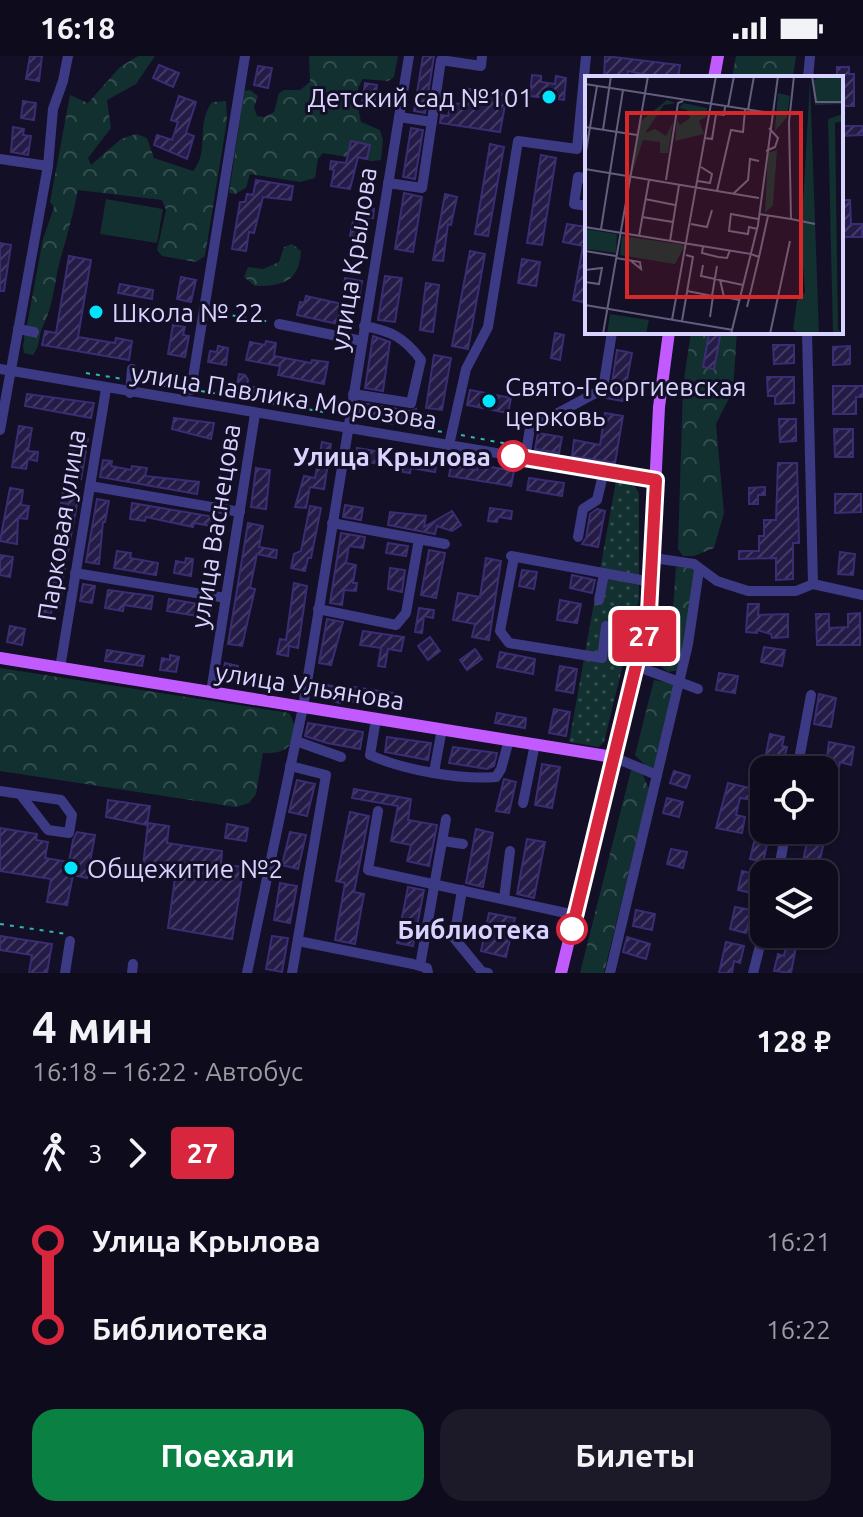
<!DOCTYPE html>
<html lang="ru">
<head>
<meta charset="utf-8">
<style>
  :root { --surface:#0e0b1c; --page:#1c1929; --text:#f1f3f6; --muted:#9b9ba3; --line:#2e2b3b; --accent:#0b8043 }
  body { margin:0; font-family:Ubuntu,sans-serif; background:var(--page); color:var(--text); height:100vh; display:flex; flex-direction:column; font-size:30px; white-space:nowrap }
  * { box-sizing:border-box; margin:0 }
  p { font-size:26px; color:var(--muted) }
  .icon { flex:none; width:44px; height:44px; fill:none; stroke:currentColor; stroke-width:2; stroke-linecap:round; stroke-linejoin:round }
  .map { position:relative; height:917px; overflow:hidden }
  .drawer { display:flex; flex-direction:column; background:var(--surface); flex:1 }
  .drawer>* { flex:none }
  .badge { padding:0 16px; border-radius:6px; font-size:28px; line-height:52px }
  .tools { position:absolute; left:750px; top:700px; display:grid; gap:16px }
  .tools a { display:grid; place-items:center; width:88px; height:88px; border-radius:16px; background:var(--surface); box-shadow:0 2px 6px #0004,0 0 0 2px var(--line); font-size:40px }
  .map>.badge { position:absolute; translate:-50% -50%; box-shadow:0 0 0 4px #fff }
  .legs { display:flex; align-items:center; gap:12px; height:88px; padding:0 32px; font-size:26px }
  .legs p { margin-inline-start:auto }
  .head { display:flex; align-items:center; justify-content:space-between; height:136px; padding:0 32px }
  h1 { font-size:44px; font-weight:700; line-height:60px }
  .cta { display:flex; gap:16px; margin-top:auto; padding:16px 32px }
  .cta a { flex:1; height:92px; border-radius:24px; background:var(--accent); color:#fff; font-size:32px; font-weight:700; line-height:92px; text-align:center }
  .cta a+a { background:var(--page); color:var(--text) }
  ul { padding:0 32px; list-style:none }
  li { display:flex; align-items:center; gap:28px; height:88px; font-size:30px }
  li i { display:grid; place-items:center; width:12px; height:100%; margin:0 10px; background:currentColor }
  li i::after { content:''; width:20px; height:20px; margin:-10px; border:6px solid; border-radius:50%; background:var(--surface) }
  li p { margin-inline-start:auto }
  li:first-child i { background:linear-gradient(#0000 50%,currentColor 0) }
  li:last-child i { background:linear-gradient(currentColor 50%,#0000 0) }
  .status { display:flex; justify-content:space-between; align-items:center; height:56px; padding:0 40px; background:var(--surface); direction:ltr }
  .status svg { height:22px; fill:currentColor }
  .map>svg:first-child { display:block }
  .grass { fill:url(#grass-dots) }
  .forest { fill:url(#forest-crowns) }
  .garden { fill:#12302f }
  .building { fill:url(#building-hatch); stroke:#3b2d73; stroke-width:2 }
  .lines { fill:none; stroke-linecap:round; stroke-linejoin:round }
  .path { stroke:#2fb8b0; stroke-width:2; stroke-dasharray:4 6; stroke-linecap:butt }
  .minor { stroke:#3d3a85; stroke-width:10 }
  .major { stroke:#c25bff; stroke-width:12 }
  .line-1-casing { stroke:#fff; stroke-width:18 }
  .line-1 { stroke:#d7263d; stroke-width:12 }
  .poi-dot { fill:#00e5ff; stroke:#130f26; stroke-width:3 }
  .stop-1-dot { fill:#fff; stroke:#d7263d; stroke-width:4 }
  .labels { text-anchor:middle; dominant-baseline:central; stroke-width:6; stroke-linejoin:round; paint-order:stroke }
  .poi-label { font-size:26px; fill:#d9d4ff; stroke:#130f26; text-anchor:start }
  .street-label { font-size:26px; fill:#d9d4ff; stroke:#130f26 }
  .stop-label { font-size:26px; font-weight:bold; fill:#d9d4ff; stroke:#130f26; text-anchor:end }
  .inset-road { fill:none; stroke:#625e7d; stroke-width:2 }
  .view { fill:#d62828; fill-opacity:0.15; stroke:#d62828; stroke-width:4 }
  .inset-edge { fill:none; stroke:#d9d4ff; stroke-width:4 }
</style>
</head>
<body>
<div class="status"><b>16:18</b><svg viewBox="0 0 49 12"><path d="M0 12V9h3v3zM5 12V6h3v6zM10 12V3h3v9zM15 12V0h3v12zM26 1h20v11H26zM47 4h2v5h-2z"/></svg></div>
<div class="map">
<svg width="863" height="917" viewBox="0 0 863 917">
  <defs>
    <pattern id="grass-dots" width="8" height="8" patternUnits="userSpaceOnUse" patternTransform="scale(2)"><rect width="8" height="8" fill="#12302f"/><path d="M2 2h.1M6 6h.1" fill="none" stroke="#344d4e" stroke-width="1.8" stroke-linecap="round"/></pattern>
    <pattern id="forest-crowns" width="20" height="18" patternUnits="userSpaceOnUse" patternTransform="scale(2)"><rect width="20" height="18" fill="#12302f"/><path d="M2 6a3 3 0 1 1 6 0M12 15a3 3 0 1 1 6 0" fill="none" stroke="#344d4e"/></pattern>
    <pattern id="building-hatch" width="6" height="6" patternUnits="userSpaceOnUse" patternTransform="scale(2)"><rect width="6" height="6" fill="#241b47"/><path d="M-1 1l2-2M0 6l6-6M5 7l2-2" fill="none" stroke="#433b63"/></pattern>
  </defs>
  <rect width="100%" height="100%" fill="#130f26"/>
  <path class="grass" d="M616,425L634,429L639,437V543L604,686L599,691L569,686Z"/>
  <g class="forest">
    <path d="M138,0H155L136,28L107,44L111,72L88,102L91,109L121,83L136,78L147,82L154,102L193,115C210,95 195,70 212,46L226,45L227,64L205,200L196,206L162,200L157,194L166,154L162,144L78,134C73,160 66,183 59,208C54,230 53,250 43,270C38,280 41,289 33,299L24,297L23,290L43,183L54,151L50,146L70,39L88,47L120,11Z"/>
    <path d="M309,0H398L394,21L388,25L363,23C353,37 358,50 361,66L380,74L383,84L381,104L372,105L323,97L318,103L315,122L300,126L250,118L246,132L235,138L229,137L244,35L250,34L258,40L254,51L257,60L264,61L274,56L279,37L284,34H300L310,26Z"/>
    <path d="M736,0H796L793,21L732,22Z"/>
    <path d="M292,188L301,195C299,226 283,230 255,230L244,221L248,211L263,213L279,206L284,191Z"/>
    <path d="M691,276H737L733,334L716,368L724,457L714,492L694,500H683L678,493L683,330Z"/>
    <path d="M676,511L695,512L699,534L678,614L668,616L659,608L673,553Z"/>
    <path d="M0,612L289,657C303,681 291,699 263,697L256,738L249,747L236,751L0,715Z"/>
    <path d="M654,624L675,628L654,712L646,710L635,699Z"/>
    <path d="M631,714L643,719L649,733L604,917H580Z"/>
  </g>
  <path class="garden" d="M106,143L163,153L157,187L100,178Z"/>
  <g class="building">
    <path d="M30,0H42L39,25L26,23Z"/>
    <path d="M423,0H434L425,57L414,55Z"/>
    <path d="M605,0L680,9L678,22H662L628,15L627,22H604Z"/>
    <path d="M159,9L179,17L173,31L153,22Z"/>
    <path d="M258,10L272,12L268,32L254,29Z"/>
    <path d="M837,11H849V18H854V50H841V22H837Z"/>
    <path d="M532,19L541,20V26L555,28L556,20L566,22L564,44L530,40Z"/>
    <path d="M365,27L377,29L374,50L362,48Z"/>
    <path d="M463,32L507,38L500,76L440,67L441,59L448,60L451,47L461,48Z"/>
    <path d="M179,40L196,46L186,77L194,80L187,103L154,89L157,79L172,84L178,66L171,64Z"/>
    <path d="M23,45L36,47L34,64L21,62Z"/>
    <path d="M841,70H863V79L841,80Z"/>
    <path d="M13,71L24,73L23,79L31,80L28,99L11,96Z"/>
    <path d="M411,72L423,74L415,123L403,121Z"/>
    <path d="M351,85L370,89L367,103L358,101L350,133L331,130L334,114L330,113L331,105L346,107Z"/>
    <path d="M490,88L504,91L488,180L475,178Z"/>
    <path d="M541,99L556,102L542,189L527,187Z"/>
    <path d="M256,124L293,130L291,144L263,141L254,177L249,176L246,195L232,193L240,146H245L247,138L253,139Z"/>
    <path d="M404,137L422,141L413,196L395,193Z"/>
    <path d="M445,138L457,141L451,169L448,168L443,205L433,204Z"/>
    <path d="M841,144H850L851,168H862V181H841Z"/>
    <path d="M367,151L374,153L373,162L368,161L364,182L350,180L353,165L360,163L362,155H366Z"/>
    <path d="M567,168L587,171V247L573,244L583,190L563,186Z"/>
    <path d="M0,187L11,189L4,235H0Z"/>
    <path d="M470,195L485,198L468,293L452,290Z"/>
    <path d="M69,200L91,204L78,281L115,287L116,282L132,285L129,304L42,289L45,275L56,277Z"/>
    <path d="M522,203L540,206L536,230L518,227Z"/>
    <path d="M385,220L402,222L395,266L378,264Z"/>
    <path d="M181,221L196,224L191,246L177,243Z"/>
    <path d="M345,222L362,225L359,243L342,240Z"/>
    <path d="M426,227L439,229L433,276L420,274Z"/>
    <path d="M120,228L153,234L152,243L118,237Z"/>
    <path d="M306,240L342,248L340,254L344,255L342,269L297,259L300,246L304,247Z"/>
    <path d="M173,269L185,271L183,279L189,280L185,301L168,298Z"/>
    <path d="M555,277L564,279L560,304L551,302Z"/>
    <path d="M709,278L720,280L714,313L703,311Z"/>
    <path d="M373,280L390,286L383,335L365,332Z"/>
    <path d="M266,285L276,287L274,300L311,307L312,304L328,306L324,328L278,319L280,310L246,304L250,286L265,289Z"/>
    <path d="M773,289H794V307L774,308Z"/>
    <path d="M218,290L228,292L226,309L208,306L210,295L217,296Z"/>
    <path d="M850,290V308L833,309V291Z"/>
    <path d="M617,294L632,297L623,345L606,342L611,334Z"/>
    <path d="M434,299L451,302L442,354L426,352Z"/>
    <path d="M239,318L245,319L248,324L247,330L271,334L269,341L236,335Z"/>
    <path d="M767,321H794V347L775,348V340H768Z"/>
    <path d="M833,330H863V341H856V358H833Z"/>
    <path d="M470,334L511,342L508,357L467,349Z"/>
    <path d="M27,338L94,347L91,362L25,350Z"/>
    <path d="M361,347L410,355L416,353L414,366L359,357Z"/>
    <path d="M605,357L623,360L615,407L572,400L574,384L600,389Z"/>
    <path d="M174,362L214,367L211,383L172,373Z"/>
    <path d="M779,363H796V385L780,386Z"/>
    <path d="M19,370L32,372L28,395L38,396L37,405L28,403L26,413L12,411Z"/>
    <path d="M834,373H853V401H835Z"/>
    <path d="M538,377L562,381L559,397L535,393Z"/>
    <path d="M77,381L88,383L81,423L68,421L71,403H68L70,388L73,389Z"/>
    <path d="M322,386L331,388L324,433L310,431L306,452L295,451L304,420L315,422Z"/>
    <path d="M357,392L388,397L386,409L355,404Z"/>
    <path d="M425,401L437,403L435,416L411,412L410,417L398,415L400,402L424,407Z"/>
    <path d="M103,404L112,405L111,410L131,414L132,410L147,412L145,420L199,426L197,438L100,421Z"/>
    <path d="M778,407H797L799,487H793V523L776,524V502L739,503V495H759V480H764V464H776Z"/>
    <path d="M451,409L477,414L478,409L514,415L511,430L449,420Z"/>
    <path d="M256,412L270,414L266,453L251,451Z"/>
    <path d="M529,422L564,427L562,440L527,434Z"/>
    <path d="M765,431V439H758V448H749V432Z"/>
    <path d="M10,432L23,434L21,449L29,450L27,463L18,462L17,488L0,485Z"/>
    <path d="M63,434L79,437L62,528L49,526L60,476H58L60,463L66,464L68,448L61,447Z"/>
    <path d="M835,438H861V456L835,457Z"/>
    <path d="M97,443L109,445L105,466H103L99,508L86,506Z"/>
    <path d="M132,447L226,463L220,484L209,482L211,470L194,467L193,471L146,461L145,465L130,463Z"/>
    <path d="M345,449L363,452L361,464L343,461Z"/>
    <path d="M310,450L321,452L311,502H308L305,515L291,512L294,498L301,495Z"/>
    <path d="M490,452L512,455L511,463L498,461L497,466L488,465Z"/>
    <path d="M597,453L605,455L598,491L582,488L586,482L590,458Z"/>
    <path d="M452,455L461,469L452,475L437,470L435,478L388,469L390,456L426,460L424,471Z"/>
    <path d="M248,467L263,470L259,491L277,494L276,502L257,498L250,532L255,533L242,590L228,588Z"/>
    <path d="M341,477L365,481L363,492L349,490L346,507L356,509L353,527H357L356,535L344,534L342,549L330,547Z"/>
    <path d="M388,487L408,490L406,500L386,497Z"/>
    <path d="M429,494L445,497L436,542L421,539Z"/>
    <path d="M117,495L131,497L130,502L158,507L156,519L114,512Z"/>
    <path d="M840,496L855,498L853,519L838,518Z"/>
    <path d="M0,499L13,501L10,521L0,519Z"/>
    <path d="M186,502L193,503L191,520L174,517L176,505L185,507Z"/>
    <path d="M486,502L501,505L489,584L472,581L475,568L453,564L458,537L480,541Z"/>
    <path d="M390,512L405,514L402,536L388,533Z"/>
    <path d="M522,514L537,516L534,533L519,530Z"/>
    <path d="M572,519L595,524L592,537L570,532Z"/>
    <path d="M294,527L307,530L298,592L289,590L288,600L277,598L280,583L286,584Z"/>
    <path d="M83,528L95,530L92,547L80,545Z"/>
    <path d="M108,534L153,540L151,553L124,549L123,555L105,552Z"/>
    <path d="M56,536L62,537L59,552L52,551L51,558L42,556L44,541L54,543Z"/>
    <path d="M169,543L211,550L209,562L167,555Z"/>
    <path d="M560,544L581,548L577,567L557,564Z"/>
    <path d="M748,548H759L758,559L788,558V581L772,582L771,578L757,574V577L746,576Z"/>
    <path d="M419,552L434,554L433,562L424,560L422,577L415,576Z"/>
    <path d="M860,557V589H817L816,558H829V572L848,571V558Z"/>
    <path d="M327,563L343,566L331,609L319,607Z"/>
    <path d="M10,570L25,573L22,589L7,586Z"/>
    <path d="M363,575L404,581L401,595L388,593L385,611L378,610L381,592L360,589Z"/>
    <path d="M430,581L440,595L428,604L418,590Z"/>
    <path d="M764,591L785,594L782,610L761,606Z"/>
    <path d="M475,593L482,603L467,614L460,604Z"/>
    <path d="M107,594L144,600L142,610L105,605Z"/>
    <path d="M500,596L535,603L533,618L497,611Z"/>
    <path d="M170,599L179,601L176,616L160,614L162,602L170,604Z"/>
    <path d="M225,607L238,610L236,624L222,622Z"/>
    <path d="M560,610L577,613L573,637L556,634Z"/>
    <path d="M719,617L738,620L735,637L716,634Z"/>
    <path d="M321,628L333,630L332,635L352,639L353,631L393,637L391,651L340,644V647L332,645V643L318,640Z"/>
    <path d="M819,638L836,642L831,671L814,668Z"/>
    <path d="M554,653L570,656L566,680L549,677Z"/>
    <path d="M497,657L526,662L525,672L495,667Z"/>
    <path d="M308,667L363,676L360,693L327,687L305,680Z"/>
    <path d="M770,678L784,681L782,690L787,691L782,711L764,708Z"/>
    <path d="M387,681L431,687L428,704L385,696Z"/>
    <path d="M829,686L854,691L851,709L840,706L836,726L824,724Z"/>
    <path d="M453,691L497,697L494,710L487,713L449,707Z"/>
    <path d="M542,708L560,711L552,752L535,749Z"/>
    <path d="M674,715L690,720L686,732L670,727Z"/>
    <path d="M504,723L516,726L509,757L496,755Z"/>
    <path d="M297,724L315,728L307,760L289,756Z"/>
    <path d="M728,727L754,733L755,730L764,732V770L749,767L753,744L740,742L736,759L745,761L742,777L716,772Z"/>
    <path d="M354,733L411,743L408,764L437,769L429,810L407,805L411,789L391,785L398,750L352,742Z"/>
    <path d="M667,742L683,746L679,761L663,757Z"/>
    <path d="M108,744L150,750L147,769L106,761Z"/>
    <path d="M350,756L369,760L354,836L364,838L355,888L335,884L345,827L336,825Z"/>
    <path d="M148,767L169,770L167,787L222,795L221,808L244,811L232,883L168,872L176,815L143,810Z"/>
    <path d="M227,768L248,772L246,785L225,782Z"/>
    <path d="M0,772L37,778L36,784L48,786L45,802L69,806L73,784L77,776L95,779L87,822L73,819L67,849L47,846L51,823L0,815Z"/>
    <path d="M476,773L493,777L483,831L466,827Z"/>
    <path d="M290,776L306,779L298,813L282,809Z"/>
    <path d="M527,783L545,786L534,842L517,838Z"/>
    <path d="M754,786L767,789L763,806L750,803Z"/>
    <path d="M807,786L823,790L819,808L803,805Z"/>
    <path d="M671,793L687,796L683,812L667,808Z"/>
    <path d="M742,815L760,819L756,838L738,834Z"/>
    <path d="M280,827L297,830L290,867L274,864Z"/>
    <path d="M408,831L424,834L413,890L397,887Z"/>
    <path d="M735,851L752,854L746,877L730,873Z"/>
    <path d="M636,854L655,858L652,874L633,870Z"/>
    <path d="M489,857L515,862L506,901L481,895Z"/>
    <path d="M788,878H804L801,892L796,891L791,917L774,915L778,898L784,900Z"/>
    <path d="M0,880L52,888L47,917H29L32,899L0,894Z"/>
    <path d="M272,880L288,882L282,916L266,913Z"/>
    <path d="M627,881L650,888L646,903L623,896Z"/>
    <path d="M726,886L744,890L740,907L734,905L732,917H719Z"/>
  </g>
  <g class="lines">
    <g class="path">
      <path d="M213,256L270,266"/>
      <path d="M86,317L123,323"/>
      <path d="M142,326L183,333"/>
      <path d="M201,335L341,359"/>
      <path d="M359,362L443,376"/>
      <path d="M461,379L518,390"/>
      <path d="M0,868L66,878"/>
    </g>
    <g class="minor">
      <path d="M808,22L810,0"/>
      <path d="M399,61L432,66"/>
      <path d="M0,103L48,110"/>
      <path d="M587,123L578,121L574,148L587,150"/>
      <path d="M388,127L422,132L441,4L481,10L482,0"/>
      <path d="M279,268L362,285"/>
      <path d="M18,273L34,276"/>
      <path d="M0,313L656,424"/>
      <path d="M191,334L245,0"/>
      <path d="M130,337L132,313"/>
      <path d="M353,338L411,347L421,304C404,281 391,275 364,270"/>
      <path d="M0,374L48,110L53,53L63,25L68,0"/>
      <path d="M449,389L466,313L488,271L518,85L577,93L586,0"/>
      <path d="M525,402L530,372L603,333L612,276"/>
      <path d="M90,430L240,456"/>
      <path d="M332,467L445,488"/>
      <path d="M578,481L583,453L597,444L604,415"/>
      <path d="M511,500L652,526"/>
      <path d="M514,501L500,575L509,587L602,602L606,570L645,576"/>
      <path d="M654,502L694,508L717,525L748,535H796L813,528L807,276"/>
      <path d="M75,517L226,542"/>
      <path d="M813,528L863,539"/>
      <path d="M599,544L604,518"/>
      <path d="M318,553L396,569L406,557L419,483"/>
      <path d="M636,610L698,633"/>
      <path d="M60,612L106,333"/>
      <path d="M211,636L255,358"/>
      <path d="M376,663L370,699C404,714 459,724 496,721L501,713L509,684"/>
      <path d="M296,685L341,701"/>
      <path d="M290,710L326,719L292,917"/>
      <path d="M797,714L811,639"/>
      <path d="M434,716L442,673"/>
      <path d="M657,719L688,588L699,514"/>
      <path d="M0,735L61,744L72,759L69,777L48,774L20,738"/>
      <path d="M523,747L535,688"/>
      <path d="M378,755L368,814L575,859"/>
      <path d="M443,785L463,788"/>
      <path d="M778,818L786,774"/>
      <path d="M462,834L454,882L482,916L488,917"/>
      <path d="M504,843L510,795"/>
      <path d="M298,885L413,908L427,912L428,917"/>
      <path d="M420,910L446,763"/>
      <path d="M65,917L70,885"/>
      <path d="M132,917L133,908"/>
      <path d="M247,917L303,651L409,0"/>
      <path d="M610,917L657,719L613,701"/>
      <path d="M753,917L764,874"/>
    </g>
    <g class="major">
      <path d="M714,22L718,0"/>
      <path d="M0,602L613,701"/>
      <path d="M561,917L649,556L659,351L669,276"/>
    </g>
  </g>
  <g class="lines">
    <g class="line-1-casing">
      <path id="line-1" d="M513,400L656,424L649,556L572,873"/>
    </g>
    <use href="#line-1" class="line-1"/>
  </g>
  <g class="poi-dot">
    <circle cx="549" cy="41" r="8"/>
    <circle cx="96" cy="256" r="8"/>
    <circle cx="489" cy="345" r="8"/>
    <circle cx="71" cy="812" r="8"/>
  </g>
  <g class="stop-1-dot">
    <circle cx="513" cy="400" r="14"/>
    <circle cx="572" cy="873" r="14"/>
  </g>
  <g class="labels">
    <g class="poi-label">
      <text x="533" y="41" text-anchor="end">Детский сад №101</text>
      <text x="112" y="256">Школа № 22</text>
      <text x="505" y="330">Свято-Георгиевская<tspan x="505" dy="30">церковь</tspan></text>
      <text x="87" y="812">Общежитие №2</text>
    </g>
    <g class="street-label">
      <text transform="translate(353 203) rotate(-81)">улица Крылова</text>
      <text transform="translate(284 340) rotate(9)">улица Павлика Морозова</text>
      <text transform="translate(61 469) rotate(-81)">Парковая улица</text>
      <text transform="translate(215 470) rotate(-81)">улица Васнецова</text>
      <text transform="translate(310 630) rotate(9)">улица Ульянова</text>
    </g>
    <g class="stop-label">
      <text x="491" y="400">Улица Крылова</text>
      <text x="550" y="873">Библиотека</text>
    </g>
  </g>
  <g transform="translate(585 20)">
    <rect width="258" height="258" fill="#130f26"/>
    <path d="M0,153L32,158L31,177L0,173Z" fill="#12302f"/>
    <path d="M225,5L234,258H215L208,253L212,225L220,216L216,162ZM193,17L205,20L202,41L190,55ZM82,24L91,27L79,29L60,57L70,53L81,60L88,46L83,77H75V66L58,64L47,97L56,45ZM98,27L122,32L121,41L114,45L119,58L90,65L92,44L95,49L105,42L102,34L94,32ZM258,38V45L250,47L253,253L258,258H248L243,43ZM192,74L188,129L180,137L183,77ZM37,160L100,169L90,188L35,179Z" fill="#12302f"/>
    <path d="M236,0H258V28L230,29L229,4ZM25,238L64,244L61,258H22Z" fill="#12302f"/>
    <path class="inset-road" d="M227,0L231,26H258M0,8L186,37M143,31L149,0M163,34L169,0M258,49V81M0,51L52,59M18,54L26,0M120,62L127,63L131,38L139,39L140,31M181,75L190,71L193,62L184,52M0,81L12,10M0,93L174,122M81,104L93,27L98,25M113,105L125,107L127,98L116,91M132,115L146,54L158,56L160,34M148,118L163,104L165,83L174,85M60,123L90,129M146,137L144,155L163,158L164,151L172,153M146,138L173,143M174,138L206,143L204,46L209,0M57,141L88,146M206,143L230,148M106,148L122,151L127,134M0,151L166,178M16,153L38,14M54,160L64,104M85,165L94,109M118,170L117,177L133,181L142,182L145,174M0,175L31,180M174,181L183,140M31,182L55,186L56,193L46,185M118,189L116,200L158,209M0,194L17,192L14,208L0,206M135,204L139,221L154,224M102,215L128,220L125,241M127,220L132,190M0,229L148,254M162,231L174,181L166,178M87,244L131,0M97,245L108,181L101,179M18,258L63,0M146,258L173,149L193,0M185,258L205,165"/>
    <path class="view" d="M42,37H216V221H42Z"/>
    <rect width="258" height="258" class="inset-edge"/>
  </g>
</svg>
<div class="tools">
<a><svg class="icon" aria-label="locate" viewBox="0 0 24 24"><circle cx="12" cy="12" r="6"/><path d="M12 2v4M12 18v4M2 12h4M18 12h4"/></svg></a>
<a><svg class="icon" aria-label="layers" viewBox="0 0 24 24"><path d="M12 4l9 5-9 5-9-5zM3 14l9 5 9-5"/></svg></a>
</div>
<b class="badge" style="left:644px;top:580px;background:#d7263d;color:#fff">27</b>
</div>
<section class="drawer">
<div class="head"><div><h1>4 мин</h1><p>16:18 – 16:22 · Автобус</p></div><b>128 ₽</b></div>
<div class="legs"><svg class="icon" aria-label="walk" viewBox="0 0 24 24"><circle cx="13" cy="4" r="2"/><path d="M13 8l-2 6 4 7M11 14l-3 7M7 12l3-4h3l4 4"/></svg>3<svg class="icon" aria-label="forward" viewBox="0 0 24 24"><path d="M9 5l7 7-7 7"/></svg><b class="badge" style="background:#d7263d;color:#fff">27</b></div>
<ul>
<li><i style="color:#d7263d"></i><b>Улица Крылова</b><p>16:21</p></li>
<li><i style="color:#d7263d"></i><b>Библиотека</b><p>16:22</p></li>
</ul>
<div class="cta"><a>Поехали</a><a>Билеты</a></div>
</section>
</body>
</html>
